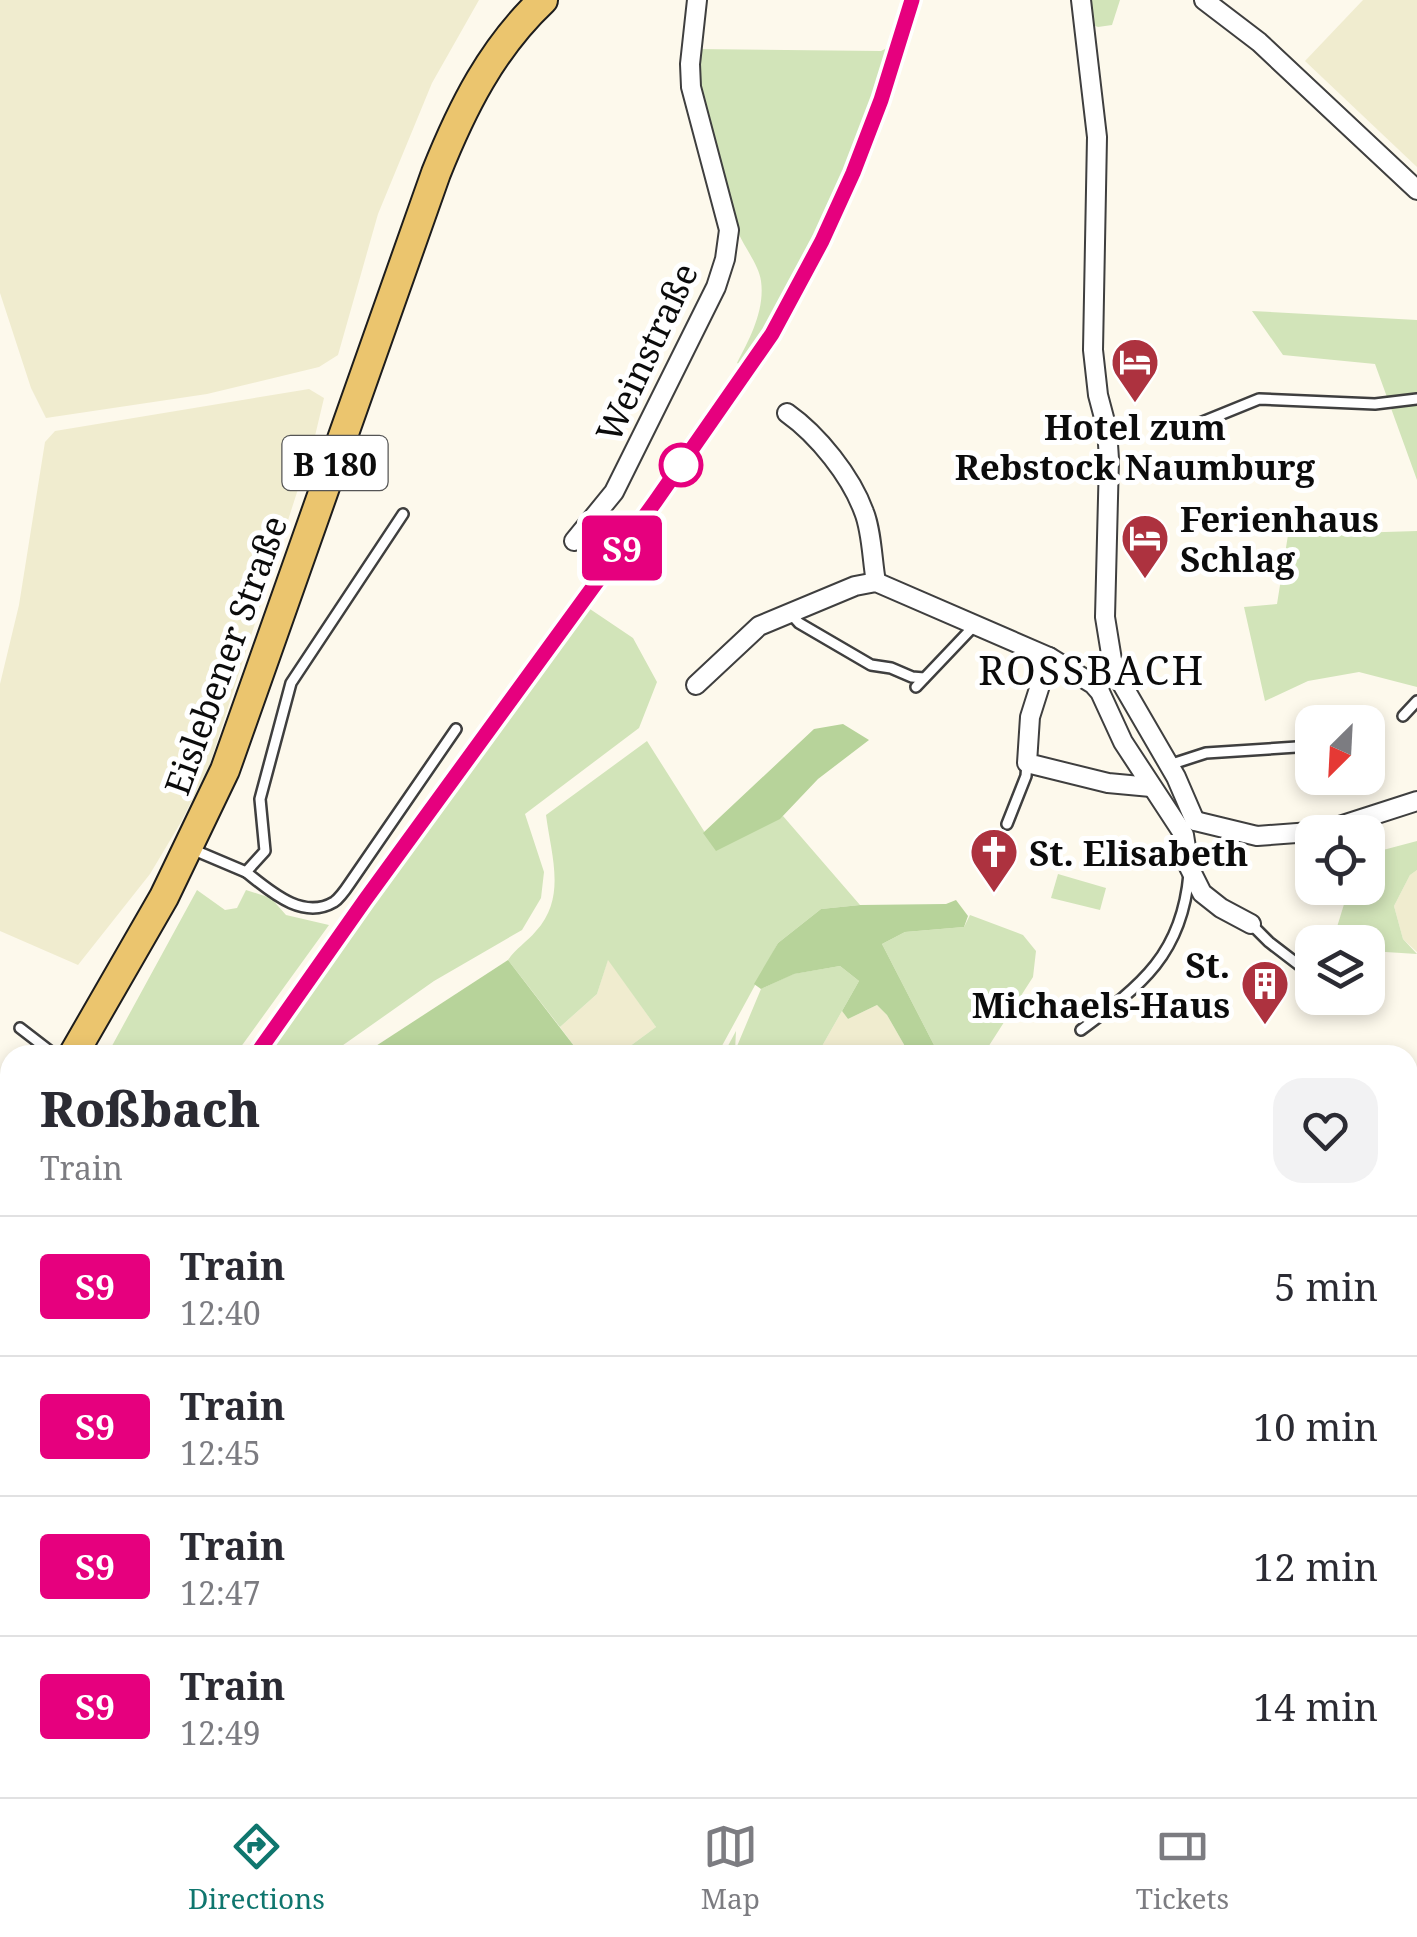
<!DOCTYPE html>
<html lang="en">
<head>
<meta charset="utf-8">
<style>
  :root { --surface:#fff; --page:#f2f2f3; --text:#2b2b33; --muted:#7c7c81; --line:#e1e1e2; --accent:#0f766e }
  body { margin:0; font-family:"Noto Serif",serif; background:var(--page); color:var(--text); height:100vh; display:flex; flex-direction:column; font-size:38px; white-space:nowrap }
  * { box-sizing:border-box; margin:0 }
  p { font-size:32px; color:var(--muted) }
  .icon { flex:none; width:55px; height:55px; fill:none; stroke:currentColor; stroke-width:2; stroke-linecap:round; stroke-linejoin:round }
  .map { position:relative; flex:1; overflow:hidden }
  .drawer { position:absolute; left:0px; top:1045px; width:1418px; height:752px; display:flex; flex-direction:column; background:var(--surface); border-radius:30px 30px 0 0; box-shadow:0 5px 15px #0003 }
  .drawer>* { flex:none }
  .badge { padding:0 20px; border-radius:8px; font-size:35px; line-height:65px }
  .needle { width:65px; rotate:204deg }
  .buttons { position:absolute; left:1295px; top:705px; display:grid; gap:20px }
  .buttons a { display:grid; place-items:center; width:90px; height:90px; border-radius:20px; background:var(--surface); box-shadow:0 5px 15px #0003; font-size:50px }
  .map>.badge { position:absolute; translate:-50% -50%; box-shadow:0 0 0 5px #fff }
  .round { display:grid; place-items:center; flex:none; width:105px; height:105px; border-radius:30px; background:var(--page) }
  .overview { display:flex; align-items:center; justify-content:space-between; height:170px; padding:0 40px }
  h1 { font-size:48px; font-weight:800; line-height:75px }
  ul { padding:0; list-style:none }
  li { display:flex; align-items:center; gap:30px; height:140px; padding:0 40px; border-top:2px solid var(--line) }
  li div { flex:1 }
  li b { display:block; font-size:38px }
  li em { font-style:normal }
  li .badge { min-width:110px; font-weight:700; text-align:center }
  .menu { display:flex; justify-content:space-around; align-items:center; height:140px; border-top:2px solid var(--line); background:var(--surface); font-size:28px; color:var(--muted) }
  .menu a { display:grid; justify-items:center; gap:5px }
  .menu .current { color:var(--accent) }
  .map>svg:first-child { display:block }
  .farmland { fill:#f0eccf }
  .green { fill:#d2e4b9 }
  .forest { fill:#b7d39a }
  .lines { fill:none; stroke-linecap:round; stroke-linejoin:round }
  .service-casing { stroke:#3f3f3f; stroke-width:14 }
  .minor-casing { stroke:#3f3f3f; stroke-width:22 }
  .tertiary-casing { stroke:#3f3f3f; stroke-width:25 }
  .primary-casing { stroke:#1d1d1d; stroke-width:32 }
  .service { stroke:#fff; stroke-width:9 }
  .minor { stroke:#fff; stroke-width:18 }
  .tertiary { stroke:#fff; stroke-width:20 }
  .primary { stroke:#ebc56e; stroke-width:28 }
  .rail { stroke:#ad323f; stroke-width:5 }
  .line-casing { stroke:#fff; stroke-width:22 }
  .line { stroke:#e6007e; stroke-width:15 }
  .stop-dot { fill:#fff; stroke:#e6007e; stroke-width:5 }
  .labels { text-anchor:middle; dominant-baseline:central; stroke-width:10; stroke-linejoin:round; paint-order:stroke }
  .shield { fill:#fff; stroke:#555; stroke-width:2.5 }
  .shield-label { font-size:32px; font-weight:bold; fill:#0c0c0c }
  .street-label { font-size:35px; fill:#0c0c0c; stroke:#fff }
  .poi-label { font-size:35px; font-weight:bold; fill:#0c0c0c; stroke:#fff; text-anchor:start }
  .quarter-label { font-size:40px; letter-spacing:2.5px; fill:#0c0c0c; stroke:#fff }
</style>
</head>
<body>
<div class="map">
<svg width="1417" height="1797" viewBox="0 0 1417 1797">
  <rect width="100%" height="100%" fill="#fdf9ec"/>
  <g class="farmland">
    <path d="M0,0H479L432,83L378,214L338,355L319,367L207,394L46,418L31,388L0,293Z"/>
    <path d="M1363,0H1417V167L1305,61Z"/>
    <path d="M309,389L324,398L315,436L209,767L181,822L150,874L78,965L0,931V684L19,605L45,442L55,431Z"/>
    <path d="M1417,870V952L1403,939L1394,906L1410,875Z"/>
    <path d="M608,959L656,1027L618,1055H581L560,1027L597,994Z"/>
    <path d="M877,1005L887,1015L910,1055H817L842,1011L848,1019Z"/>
    <path d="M10,1207V1410L0,1428V1222Z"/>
    <path d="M1409,1411L1417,1414V1607L1408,1600Z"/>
  </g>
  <g class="green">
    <path d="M1090,0H1120L1112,25L1098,27L1090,24Z"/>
    <path d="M891,46C855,159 809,268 743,366L737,363C750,338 765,310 761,281C759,265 744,247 738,232C716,175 698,110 693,49L881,51Z"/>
    <path d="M1252,311L1417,320V480L1375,364L1283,355Z"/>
    <path d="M1417,531V687L1359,672L1308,681L1265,701L1244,607L1277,604L1288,535Z"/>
    <path d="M587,607L633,638L657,682L639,728L525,814L544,872L541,898L522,930L434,981L329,1055H265L414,842Z"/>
    <path d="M647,741L716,850L783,816L860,905L821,909L778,943L717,1055H618L656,1027L608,960L597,994L560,1027L508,960C516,948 527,942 536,931C567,897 551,855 546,815Z"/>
    <path d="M1417,841V870L1410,875L1394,906L1403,939L1417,954L1370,951L1368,942L1333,940L1349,888H1368V854Z"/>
    <path d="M1058,874L1106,888L1100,910L1051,898Z"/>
    <path d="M197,890L225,910L237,908L246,890L271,898L286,915L329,925L235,1055H107Z"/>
    <path d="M970,915L1023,935L1036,951L1033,977L983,1055H946L934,1045L882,944L905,932L964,927Z"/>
    <path d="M840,966L859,981L817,1055H723L736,1031L735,1051L761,989L793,974Z"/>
    <path d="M738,1788H1048L1082,1797H739Z"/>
  </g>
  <g class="forest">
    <path d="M843,724L869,740L818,779L780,819L716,851L703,833L814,729Z"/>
    <path d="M956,900L968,916L964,927L905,932L882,944L934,1045L946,1055H910L887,1015L877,1005L848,1019L842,1011L859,981L840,966L794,974L761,989L754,984L778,943L821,909L860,905L946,904Z"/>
    <path d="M508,960L581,1055H362Z"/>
    <path d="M1408,1248L1417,1251V1378L1408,1385Z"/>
    <path d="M0,1480L10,1483V1788H738L739,1797H0Z"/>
  </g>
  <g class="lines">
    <g class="service-casing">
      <g id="service">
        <path d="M1160,434L1195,425L1259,399L1375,404L1417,399"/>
        <path d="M403,514L291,683L260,799L265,851L246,872C269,890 302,921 334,902C340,898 346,889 350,883L456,729"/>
        <path d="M790,613L799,623L871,665L891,668L912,677L924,678"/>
        <path d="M916,687L974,626"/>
        <path d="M1403,716L1417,701"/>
        <path d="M1368,740L1376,739"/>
        <path d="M1169,765L1206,753L1312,746"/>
        <path d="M1007,824L1026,776L1027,763"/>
        <path d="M194,850L246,872"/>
        <path d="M1251,924L1269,942L1312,975"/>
        <path d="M20,1028L55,1055"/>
        <path d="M1081,1030C1142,985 1182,954 1189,874"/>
        <path d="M1408,1658L1417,1668"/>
        <path d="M1258,1788L1263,1797"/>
        <path d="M1417,1797V1794"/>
      </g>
    </g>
    <g class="minor-casing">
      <g id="minor">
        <path d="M1081,0L1097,137L1093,350L1098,395L1107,429L1109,459L1105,617L1112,660L1122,684L1176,777L1195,821"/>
        <path d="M1204,0L1259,42L1417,190"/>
        <path d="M787,413C818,435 851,476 864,512C872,532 872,560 876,582"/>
        <path d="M574,541L614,492L716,287L725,259L729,230L691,87L690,64L697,0"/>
        <path d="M1049,657L1030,717L1027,763L1108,783L1151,787"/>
        <path d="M696,685L759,626L855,586L876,582L1049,657L1093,684L1100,692L1123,742L1184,835L1189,867L1202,893L1221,908L1251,924"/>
        <path d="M1195,821L1257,836L1324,831L1417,801"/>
      </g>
    </g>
    <g class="tertiary-casing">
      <g id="tertiary">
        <path d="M1100,1788L1131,1797"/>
        <path d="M528,1797L533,1788"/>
      </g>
    </g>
    <g class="primary-casing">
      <g id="primary">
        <path d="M73,1055L164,897L225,770L436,173C462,108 492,48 543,0"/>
        <path d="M0,1179L10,1162"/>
      </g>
    </g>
    <use href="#service" class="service"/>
    <use href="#minor" class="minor"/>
    <use href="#tertiary" class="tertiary"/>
    <use href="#primary" class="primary"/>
    <g class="rail">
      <path d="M256,1055L655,502L772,334L823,241L863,151L912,0"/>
      <path d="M0,1460L10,1442"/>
    </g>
  </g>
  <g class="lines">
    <g class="line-casing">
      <path id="line" d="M256,1055L365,900L655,502L772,334L822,241L853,173L881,100L912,0"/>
    </g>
    <use href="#line" class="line"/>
  </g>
  <defs>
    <g id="hotel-pin" transform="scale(2.5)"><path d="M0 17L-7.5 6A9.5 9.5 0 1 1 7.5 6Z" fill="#ad323f" stroke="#fff"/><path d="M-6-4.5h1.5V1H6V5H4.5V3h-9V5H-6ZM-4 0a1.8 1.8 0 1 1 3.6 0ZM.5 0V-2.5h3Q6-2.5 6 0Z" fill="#fff"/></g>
    <g id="church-pin" transform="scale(2.5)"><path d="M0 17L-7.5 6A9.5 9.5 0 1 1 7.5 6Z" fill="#ad323f" stroke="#fff"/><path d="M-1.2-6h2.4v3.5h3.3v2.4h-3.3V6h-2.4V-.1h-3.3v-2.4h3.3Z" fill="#fff"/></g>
    <g id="building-pin" transform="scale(2.5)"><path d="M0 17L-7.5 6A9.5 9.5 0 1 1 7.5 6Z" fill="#ad323f" stroke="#fff"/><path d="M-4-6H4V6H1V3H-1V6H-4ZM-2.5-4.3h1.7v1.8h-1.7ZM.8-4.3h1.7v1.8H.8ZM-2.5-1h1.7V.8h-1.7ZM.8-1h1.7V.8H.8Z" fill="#fff"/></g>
  </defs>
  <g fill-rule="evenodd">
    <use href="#hotel-pin" x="1135" y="362"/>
    <use href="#hotel-pin" x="1145" y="538"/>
    <use href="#church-pin" x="994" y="852"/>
    <use href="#building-pin" x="1265" y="984"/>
  </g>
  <circle class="stop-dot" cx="681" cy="465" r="20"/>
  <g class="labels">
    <rect class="shield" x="282.5" y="436" width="105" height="54" rx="8"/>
    <g class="shield-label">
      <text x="335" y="463">B 180</text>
    </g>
    <g class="street-label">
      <text transform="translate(646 352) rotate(-65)">Weinstraße</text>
      <text transform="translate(225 655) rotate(-70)">Eislebener Straße</text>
    </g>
    <g class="poi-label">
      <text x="1135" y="426" text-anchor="middle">Hotel zum<tspan x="1135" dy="40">Rebstock Naumburg</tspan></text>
      <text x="1180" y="518">Ferienhaus<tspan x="1180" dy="40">Schlag</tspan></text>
      <text x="1029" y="852">St. Elisabeth</text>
      <text x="1230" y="964" text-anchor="end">St.<tspan x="1230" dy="40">Michaels-Haus</tspan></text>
    </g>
    <g class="quarter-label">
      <text x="1092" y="669">ROSSBACH</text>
    </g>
  </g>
</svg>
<div class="buttons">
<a><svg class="needle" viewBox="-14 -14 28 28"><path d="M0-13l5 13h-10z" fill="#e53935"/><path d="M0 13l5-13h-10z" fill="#7c7c81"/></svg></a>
<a><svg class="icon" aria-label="locate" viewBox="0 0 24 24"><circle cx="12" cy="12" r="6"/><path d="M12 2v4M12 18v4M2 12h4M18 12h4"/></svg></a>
<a><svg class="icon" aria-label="layers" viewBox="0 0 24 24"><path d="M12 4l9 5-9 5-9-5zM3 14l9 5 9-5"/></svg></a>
</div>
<b class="badge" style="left:622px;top:548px;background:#e6007e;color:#fff">S9</b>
<section class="drawer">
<div class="overview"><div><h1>Roßbach</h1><p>Train</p></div><a class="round"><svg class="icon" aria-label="heart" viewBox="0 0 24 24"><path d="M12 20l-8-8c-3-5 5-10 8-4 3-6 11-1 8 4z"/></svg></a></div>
<ul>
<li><span class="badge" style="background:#e6007e;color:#fff">S9</span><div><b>Train</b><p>12:40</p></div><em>5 min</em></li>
<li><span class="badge" style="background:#e6007e;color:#fff">S9</span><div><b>Train</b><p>12:45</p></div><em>10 min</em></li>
<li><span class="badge" style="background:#e6007e;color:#fff">S9</span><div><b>Train</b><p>12:47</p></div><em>12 min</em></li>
<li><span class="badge" style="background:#e6007e;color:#fff">S9</span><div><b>Train</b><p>12:49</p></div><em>14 min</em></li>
</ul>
</section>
</div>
<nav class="menu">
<a class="current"><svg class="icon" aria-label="directions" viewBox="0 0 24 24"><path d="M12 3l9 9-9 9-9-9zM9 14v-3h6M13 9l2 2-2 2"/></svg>Directions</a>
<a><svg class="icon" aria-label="map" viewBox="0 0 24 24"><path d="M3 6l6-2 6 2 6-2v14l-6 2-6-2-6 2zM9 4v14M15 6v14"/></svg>Map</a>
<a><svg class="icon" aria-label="tickets" viewBox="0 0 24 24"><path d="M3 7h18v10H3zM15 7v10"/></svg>Tickets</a>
</nav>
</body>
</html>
